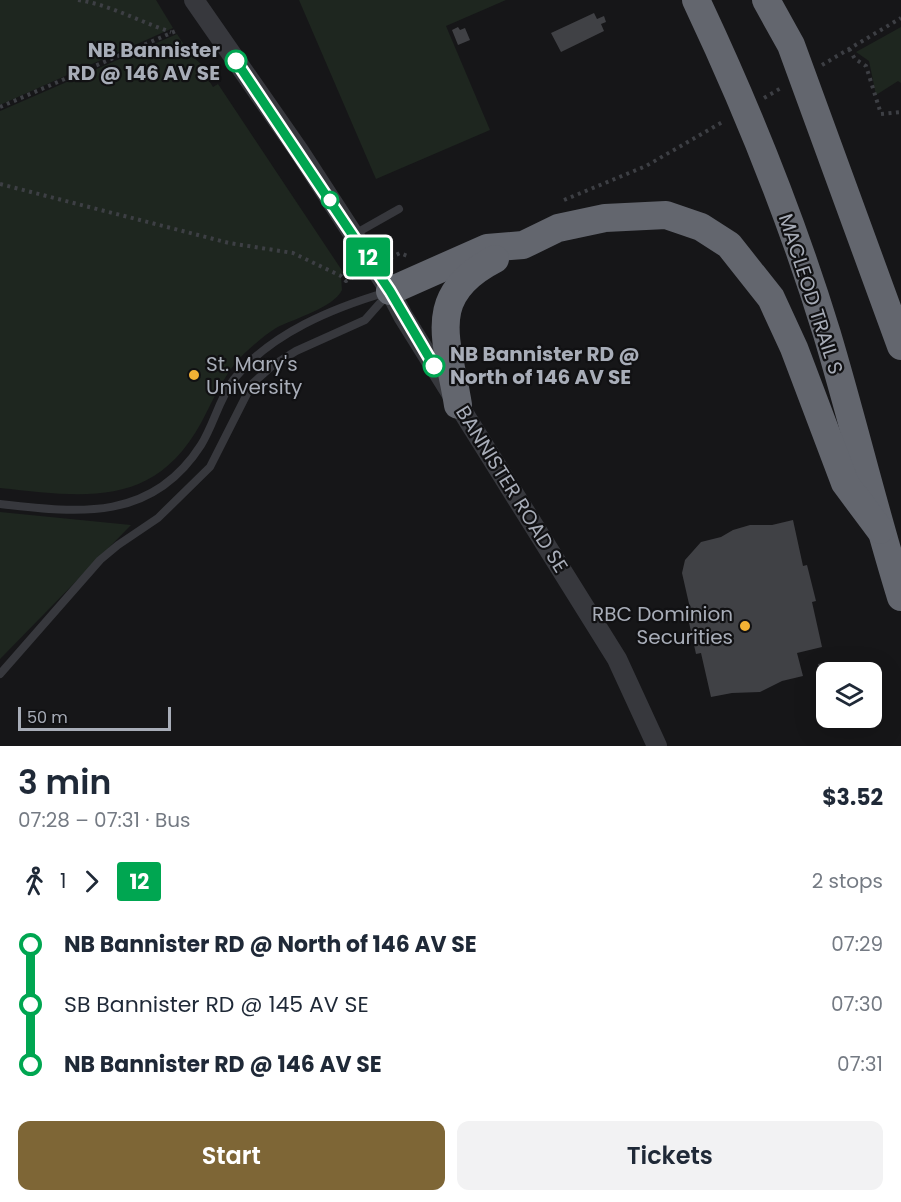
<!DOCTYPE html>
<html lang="en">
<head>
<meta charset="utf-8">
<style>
  :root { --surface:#fff; --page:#f2f2f3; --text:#1f2937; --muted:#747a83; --accent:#7e6636 }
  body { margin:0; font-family:Poppins,sans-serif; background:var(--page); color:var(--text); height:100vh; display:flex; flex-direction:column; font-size:22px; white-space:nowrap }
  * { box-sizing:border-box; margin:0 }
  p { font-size:20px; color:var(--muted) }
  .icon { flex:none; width:33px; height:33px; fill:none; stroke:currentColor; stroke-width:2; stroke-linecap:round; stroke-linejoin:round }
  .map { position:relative; height:746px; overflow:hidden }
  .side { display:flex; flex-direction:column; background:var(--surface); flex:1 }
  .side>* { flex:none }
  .badge { padding:0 12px; border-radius:4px; font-size:21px; line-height:39px }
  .buttons { position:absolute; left:816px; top:662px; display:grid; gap:12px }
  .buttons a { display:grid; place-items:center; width:66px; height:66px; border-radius:12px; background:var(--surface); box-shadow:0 6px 24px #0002; font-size:30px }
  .scale { position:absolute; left:18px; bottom:15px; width:153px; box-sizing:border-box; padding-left:6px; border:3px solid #a8adb8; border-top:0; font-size:16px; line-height:21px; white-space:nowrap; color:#a8adb8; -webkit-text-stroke:4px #111113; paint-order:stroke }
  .map>.badge { position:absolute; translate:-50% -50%; box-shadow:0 0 0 3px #fff }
  .legs { display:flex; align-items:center; gap:9px; height:66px; padding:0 18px; font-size:20px }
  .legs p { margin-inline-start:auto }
  .summary { display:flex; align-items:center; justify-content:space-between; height:102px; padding:0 18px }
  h1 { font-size:33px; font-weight:600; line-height:45px }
  .button { display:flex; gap:12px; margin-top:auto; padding:12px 18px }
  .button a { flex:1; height:69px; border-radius:12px; background:var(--accent); color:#fff; font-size:24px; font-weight:600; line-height:69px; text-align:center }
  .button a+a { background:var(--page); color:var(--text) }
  ul { padding:0 18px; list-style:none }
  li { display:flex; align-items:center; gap:21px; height:60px; font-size:22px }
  li i { display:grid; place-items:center; width:9px; height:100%; margin:0 8px; background:currentColor }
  li i::after { content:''; width:15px; height:15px; margin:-8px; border:4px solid; border-radius:50%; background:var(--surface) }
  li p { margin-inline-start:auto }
  li:first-child i { background:linear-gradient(#0000 50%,currentColor 0) }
  li:last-child i { background:linear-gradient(currentColor 50%,#0000 0) }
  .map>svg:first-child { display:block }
  .green { fill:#1e261f }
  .building { fill:#404145 }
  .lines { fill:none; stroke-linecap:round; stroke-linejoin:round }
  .path { stroke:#3d3f44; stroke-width:4; stroke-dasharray:3 4.5; stroke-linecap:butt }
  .service { stroke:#37383d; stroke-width:8 }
  .tertiary { stroke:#37383d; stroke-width:20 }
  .motorway { stroke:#63666e; stroke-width:28 }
  .line-1-casing { stroke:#fff; stroke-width:14 }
  .line-1 { stroke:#00a651; stroke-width:9 }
  .stop-1-dot { fill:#fff; stroke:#00a651; stroke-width:3 }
  .poi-dot { fill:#f2b134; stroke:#111113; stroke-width:2 }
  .labels { text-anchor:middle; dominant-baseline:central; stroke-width:4.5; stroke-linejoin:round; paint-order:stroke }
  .stop-label { font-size:20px; font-weight:bold; fill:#a8adb8; stroke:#111113; text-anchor:end }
  .street-label { font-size:20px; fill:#a8adb8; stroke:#111113 }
  .poi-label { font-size:20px; fill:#a8adb8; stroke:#111113; text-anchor:start }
</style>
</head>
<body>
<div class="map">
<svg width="901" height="746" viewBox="0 0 901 746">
  <rect width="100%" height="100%" fill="#161618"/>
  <g class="green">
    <path d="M0,0H156L173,28L0,105Z"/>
    <path d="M299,0H506L446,26L490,130L376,179Z"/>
    <path d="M901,27V83L898,81L876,95L869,61L856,52Z"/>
    <path d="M177,34L190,54L213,75L208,79L213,87L218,84L343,272L341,277L342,290C333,308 295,318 276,328C266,334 256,343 247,351C225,371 215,397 201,423C154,509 84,497 0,488V111Z"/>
    <path d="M0,512L131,525L0,659Z"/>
  </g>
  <g class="building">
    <path d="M594,13L597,19L604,16L606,22L601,24L604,31L561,52L551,33Z"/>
    <path d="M458,27L460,30L465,28L470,40L458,45L452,30Z"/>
    <path d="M793,520L803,566L807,565L816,601L812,602L822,647L797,653L803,676L782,681L760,692L732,693L711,697L701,653L696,654L688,618L692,617L682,573L685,560L701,542L721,537L733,530L750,525H772Z"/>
    <path d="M828,662L831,672H826V677L821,678L818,664Z"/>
  </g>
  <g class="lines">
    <g class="path">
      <path d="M78,0C111,5 140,22 171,32"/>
      <path d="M849,49L855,59L866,66L881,114L901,112"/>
      <path d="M822,65L901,18"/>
      <path d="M764,98L781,88"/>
      <path d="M0,107L178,30"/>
      <path d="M0,184L229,243L293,253L341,276L346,281L357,275"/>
      <path d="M564,200L646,166L724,121"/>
      <path d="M390,258L400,253L410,257"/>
    </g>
    <g class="service">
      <path d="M353,235L399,209"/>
      <path d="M0,504C79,513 152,522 201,445C214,424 219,399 234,379C271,333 333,308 387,292"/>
      <path d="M0,674L100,560L118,545L158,518L210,467L252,384L272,366L296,351L365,320L388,294"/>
    </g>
    <path class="tertiary" d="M194,0L299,151L390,291L403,316L617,659L657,746"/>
    <g class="motorway">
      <path d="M696,0C747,108 792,220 827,334C853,421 874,510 901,597"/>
      <path d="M766,0L791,45L901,346"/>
      <path d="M390,291L487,248L523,245L558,228L605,218L666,215L701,227L729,245L771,298L794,348L845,483L880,530"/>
      <path d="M458,405C448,341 423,296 495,259"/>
    </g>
  </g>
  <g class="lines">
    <g class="line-1-casing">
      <path id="line-1" d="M236,61L390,291L434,366"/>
    </g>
    <use href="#line-1" class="line-1"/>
  </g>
  <g class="stop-1-dot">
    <circle cx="236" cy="61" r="10"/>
    <circle cx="330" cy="200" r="8"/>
    <circle cx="434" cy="366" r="10"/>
  </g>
  <g class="poi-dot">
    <circle cx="194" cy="375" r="6"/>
    <circle cx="745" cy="626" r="6"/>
  </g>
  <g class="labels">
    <g class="stop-label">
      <text x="220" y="50">NB Bannister<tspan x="220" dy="23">RD @ 146 AV SE</tspan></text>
      <text x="450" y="354" text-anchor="start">NB Bannister RD @<tspan x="450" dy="23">North of 146 AV SE</tspan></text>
    </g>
    <g class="street-label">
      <text transform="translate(811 294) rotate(72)">MACLEOD TRAIL S</text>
      <text transform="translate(512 489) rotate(58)">BANNISTER ROAD SE</text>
    </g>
    <g class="poi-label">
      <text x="206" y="364">St. Mary's<tspan x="206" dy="23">University</tspan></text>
      <text x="733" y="614" text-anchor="end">RBC Dominion<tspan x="733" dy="23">Securities</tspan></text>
    </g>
  </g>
</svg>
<div class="buttons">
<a><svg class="icon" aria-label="layers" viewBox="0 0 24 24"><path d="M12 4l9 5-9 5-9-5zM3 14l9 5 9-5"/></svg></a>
</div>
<div class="scale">50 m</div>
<b class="badge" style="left:368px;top:257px;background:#00a651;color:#fff">12</b>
</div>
<section class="side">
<div class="summary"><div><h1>3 min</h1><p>07:28 – 07:31 · Bus</p></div><b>$3.52</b></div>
<div class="legs"><svg class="icon" aria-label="walk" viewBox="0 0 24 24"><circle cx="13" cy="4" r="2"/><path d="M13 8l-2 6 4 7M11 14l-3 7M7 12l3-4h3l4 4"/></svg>1<svg class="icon" aria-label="forward" viewBox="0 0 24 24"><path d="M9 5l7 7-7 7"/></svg><b class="badge" style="background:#00a651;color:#fff">12</b><p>2 stops</p></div>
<ul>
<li><i style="color:#00a651"></i><b>NB Bannister RD @ North of 146 AV SE</b><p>07:29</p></li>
<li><i style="color:#00a651"></i><span>SB Bannister RD @ 145 AV SE</span><p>07:30</p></li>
<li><i style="color:#00a651"></i><b>NB Bannister RD @ 146 AV SE</b><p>07:31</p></li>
</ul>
<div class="button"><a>Start</a><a>Tickets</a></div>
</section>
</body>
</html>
